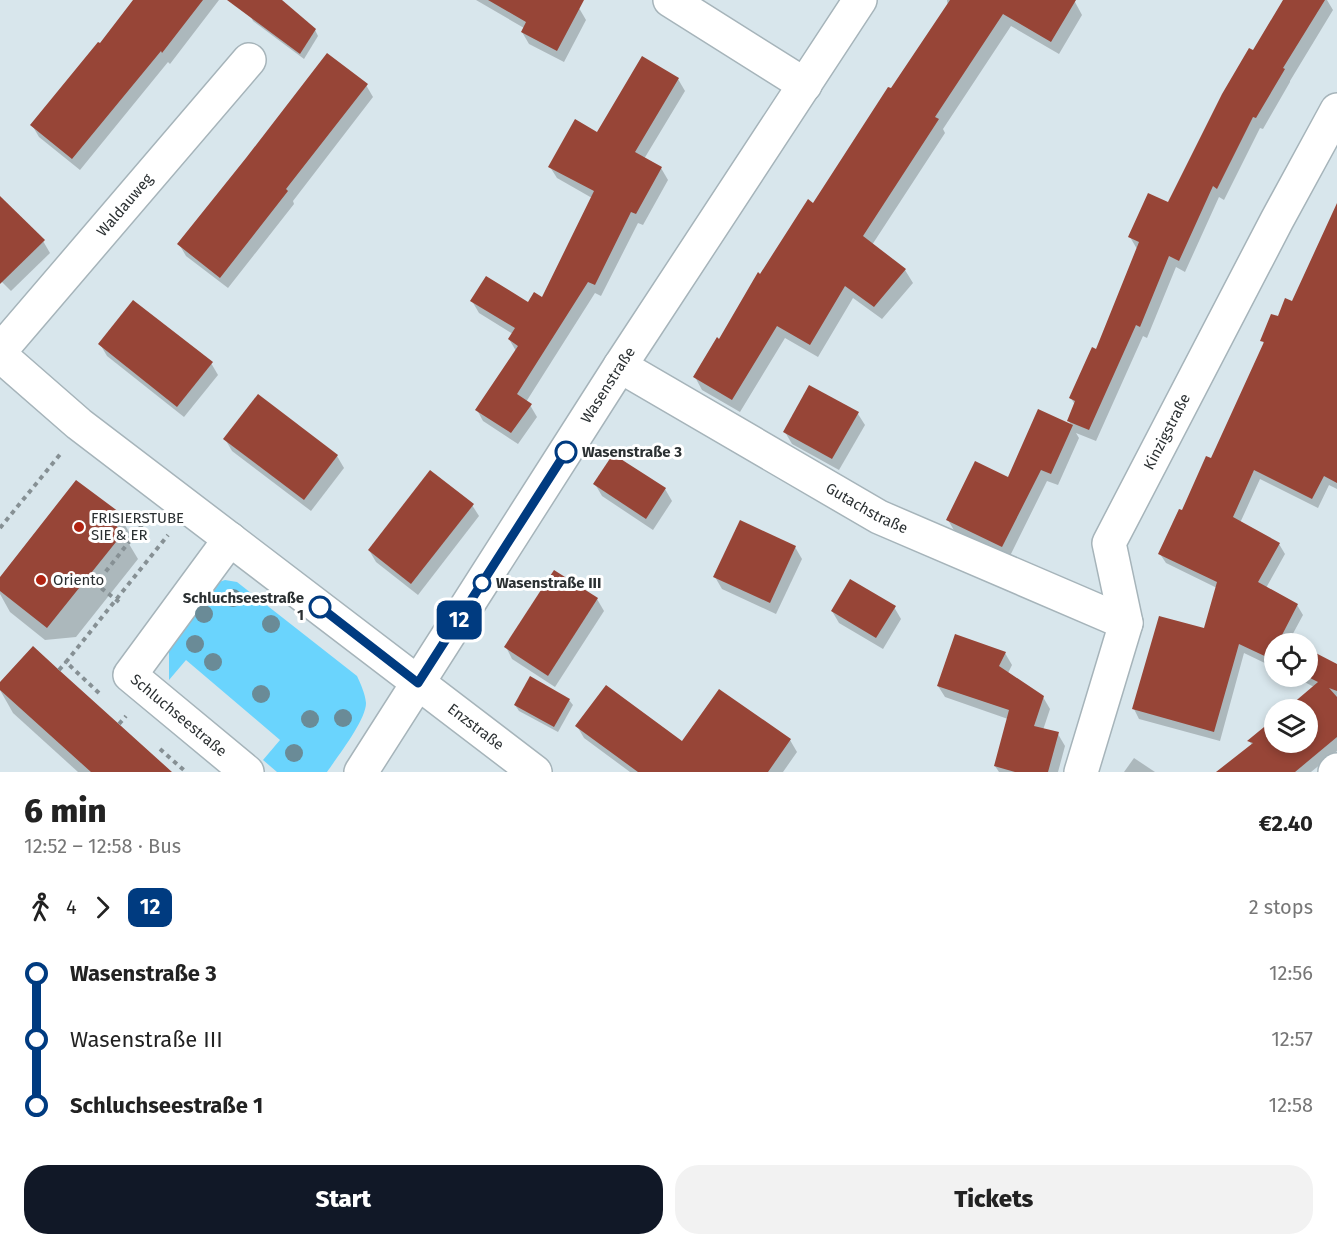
<!DOCTYPE html>
<html lang="en">
<head>
<meta charset="utf-8">
<style>
  :root { --surface:#fff; --page:#f2f2f2; --text:#222; --muted:#767676; --accent:#111827 }
  body { margin:0; font-family:"Fira Sans",sans-serif; background:var(--page); color:var(--text); height:100vh; display:flex; flex-direction:column; font-size:22px; white-space:nowrap }
  * { box-sizing:border-box; margin:0 }
  p { font-size:20px; color:var(--muted) }
  .icon { flex:none; width:33px; height:33px; fill:none; stroke:currentColor; stroke-width:2; stroke-linecap:round; stroke-linejoin:round }
  .map { position:relative; height:772px; overflow:hidden }
  .panel { display:flex; flex-direction:column; background:var(--surface); flex:1 }
  .panel>* { flex:none }
  .badge { padding:0 12px; border-radius:9px; font-size:21px; line-height:39px }
  .tools { position:absolute; left:1264px; top:633px; display:grid; gap:12px }
  .tools a { display:grid; place-items:center; width:54px; height:54px; border-radius:50%; background:var(--surface); box-shadow:0 3px 9px #0003; font-size:30px }
  .map>.badge { position:absolute; translate:-50% -50%; box-shadow:0 0 0 3px #fff }
  .legs { display:flex; align-items:center; gap:9px; height:66px; padding:0 24px; font-size:20px }
  .legs p { margin-inline-start:auto }
  .overview { display:flex; align-items:center; justify-content:space-between; height:102px; padding:0 24px }
  h1 { font-size:33px; font-weight:800; line-height:45px }
  .primary-button { display:flex; gap:12px; margin-top:auto; padding:12px 24px }
  .primary-button a { flex:1; height:69px; border-radius:24px; background:var(--accent); color:#fff; font-size:24px; font-weight:800; line-height:69px; text-align:center }
  .primary-button a+a { background:var(--page); color:var(--text) }
  ul { padding:0 24px; list-style:none }
  li { display:flex; align-items:center; gap:21px; height:66px; font-size:22px }
  li i { display:grid; place-items:center; width:9px; height:100%; margin:0 8px; background:currentColor }
  li i::after { content:''; width:15px; height:15px; margin:-8px; border:4px solid; border-radius:50%; background:var(--surface) }
  li p { margin-inline-start:auto }
  li:first-child i { background:linear-gradient(#0000 50%,currentColor 0) }
  li:last-child i { background:linear-gradient(currentColor 50%,#0000 0) }
  .map>svg:first-child { display:block }
  .green { fill:#6ad4fd }
  .shadow { fill:#0003 }
  .building { fill:#974537 }
  .lines { fill:none; stroke-linecap:round; stroke-linejoin:round }
  .minor-casing { stroke:#a6b4ba; stroke-width:36 }
  .path { stroke:#869094; stroke-width:4; stroke-dasharray:4.5 4.5; stroke-linecap:butt }
  .minor { stroke:#fff; stroke-width:33 }
  .tree { fill:#6a8b97 }
  .line-1-casing { stroke:#fff; stroke-width:14 }
  .line-1 { stroke:#003b80; stroke-width:9 }
  .stop-1-dot { fill:#fff; stroke:#003b80; stroke-width:3 }
  .poi-dot { fill:#b12311; stroke:#fff; stroke-width:2 }
  .labels { text-anchor:middle; dominant-baseline:central; stroke-width:6; stroke-linejoin:round; paint-order:stroke }
  .street-label { font-size:15px; fill:#2b3032; stroke:#fff }
  .stop-label { font-size:15px; font-weight:bold; fill:#2b3032; stroke:#fff; text-anchor:start }
  .poi-label { font-size:15px; fill:#2b3032; stroke:#fff; text-anchor:start }
</style>
</head>
<body>
<div class="map">
<svg width="1337" height="772" viewBox="0 0 1337 772">
  <rect width="100%" height="100%" fill="#d8e6ec"/>
  <path class="green" d="M225,580L237,582L357,676C361,685 365,693 366,703C366,720 338,756 327,772H277L263,760L280,740L186,660L169,680V651L173,638L216,583Z"/>
  <g class="shadow">
    <path d="M135,0H219L170,64L168,62L80,170L39,137L32,125L100,45Z"/>
    <path d="M260,0H279L315,30L318,36L304,59L253,21L250,15Z"/>
    <path d="M476,0H565L579,8L586,20L564,62L529,44L522,32L524,28Z"/>
    <path d="M947,0H1071L1075,2L1082,15L1059,54L1011,26L943,129L945,133L872,245L905,270L913,283L882,319L853,298L818,357L785,338L740,412L702,390L695,377L720,341L761,276L814,205L891,90L948,5L947,1Z"/>
    <path d="M1285,0H1327L1333,10L1290,81V82L1263,129L1260,128L1224,200L1219,197L1185,272L1176,267L1147,338L1143,336L1096,441L1076,433L1079,438L1058,485L1047,481L1009,558L955,532L948,520L1008,479L1071,426L1069,421L1075,405L1071,398L1097,351L1137,249L1130,237L1169,204L1253,53Z"/>
    <path d="M678,79L685,91L644,159L661,168L668,180L643,225L638,223L601,296L595,293L526,402L530,405L537,417L518,444L483,421L477,410L516,351L509,339L513,334L479,313L472,301L528,304L543,299L592,198L557,178L550,167Z"/>
    <path d="M366,85L373,97L293,201L294,204L228,288L186,256L179,244Z"/>
    <path d="M0,198L43,241L50,253L11,291L0,280Z"/>
    <path d="M1337,222V489L1329,485L1318,508L1260,479L1240,523L1279,544L1285,554L1266,588L1297,605L1303,615L1289,641L1275,644V668L1244,653L1220,741L1139,719L1134,709L1205,630L1217,588L1166,563L1160,554L1211,460L1264,344L1262,340L1278,318L1293,303Z"/>
    <path d="M100,344L211,363L218,375L184,417L107,356Z"/>
    <path d="M858,414L865,425L839,470L792,444L785,432Z"/>
    <path d="M225,439L337,456L344,468L311,511L232,451Z"/>
    <path d="M595,484L665,489L672,501L653,530L602,496Z"/>
    <path d="M472,505L479,516L418,595L376,562L369,550Z"/>
    <path d="M118,513L133,539L129,544L138,559L76,637L45,640L10,612L0,594V580Z"/>
    <path d="M795,547L802,559L776,614L722,589L715,577Z"/>
    <path d="M597,599L604,611L555,687L512,659L506,647Z"/>
    <path d="M894,607L901,619L883,649L839,623L832,611Z"/>
    <path d="M1308,650L1335,665L1337,664V751L1311,772H1218L1252,745L1249,741L1275,720V742H1308L1314,687L1293,676H1308Z"/>
    <path d="M1005,653L1012,665L1008,673L1043,697L1050,709L1043,730L1058,734L1065,746L1058,772H999L995,766L1008,719L945,697L938,686Z"/>
    <path d="M0,684L170,772H78L13,713L0,690Z"/>
    <path d="M569,700L573,705L558,732L519,711L515,705Z"/>
    <path d="M577,726L682,743L790,740L797,752L783,772H630L584,738Z"/>
    <path d="M1134,758L1155,772H1124Z"/>
  </g>
  <g class="building">
    <path d="M133,0H203L162,53L161,51L72,159L30,125L98,42L100,43Z"/>
    <path d="M227,0H282L316,29L300,54Z"/>
    <path d="M488,0H584L557,51L521,32L526,22Z"/>
    <path d="M950,0H1076L1051,42L1003,14L935,117L939,119L863,236L906,269L874,307L845,286L810,345L777,326L732,400L693,377L717,337L719,339L758,272L760,274L808,199L813,203L888,87L891,88Z"/>
    <path d="M1283,0H1325L1283,68L1285,69L1256,118L1253,117L1217,189L1213,186L1179,261L1169,256L1140,327L1136,325L1089,430L1067,421L1075,401L1069,398L1092,347L1096,349L1139,242L1128,237L1148,193L1168,202L1222,94L1249,48L1253,50Z"/>
    <path d="M327,53L368,84L286,189L288,191L220,278L177,244L246,158Z"/>
    <path d="M642,56L679,78L635,152L662,167L636,214L631,212L595,285L588,282L517,394L532,404L511,433L475,410L518,346L508,339L515,328L470,301L486,276L528,302L534,292L542,297L594,191L548,167L575,119L597,132Z"/>
    <path d="M0,196L45,240L0,284Z"/>
    <path d="M1337,203V483L1324,476L1312,499L1254,470L1233,517L1280,543L1258,582L1298,604L1282,635L1298,644H1275V661L1239,644L1214,732L1132,709L1159,616L1204,628L1217,582L1158,554L1179,509L1182,510L1206,456L1211,458L1264,342L1260,341L1271,314L1278,316L1285,298L1292,301Z"/>
    <path d="M133,300L213,362L177,407L98,344Z"/>
    <path d="M809,385L859,412L832,459L783,432Z"/>
    <path d="M258,394L338,455L304,500L223,439Z"/>
    <path d="M1038,409L1073,425L1051,474L1041,470L1002,547L946,520L975,461L1008,477Z"/>
    <path d="M613,454L666,488L646,519L593,484Z"/>
    <path d="M430,470L474,504L411,584L368,550Z"/>
    <path d="M76,480L119,512L111,522L124,532L47,628L0,591V577Z"/>
    <path d="M740,520L796,546L770,603L713,577Z"/>
    <path d="M554,570L598,598L548,676L504,647Z"/>
    <path d="M850,579L896,606L876,638L831,611Z"/>
    <path d="M955,634L1006,652L999,666L1044,696L1034,726L1059,732L1048,772H1015L994,766L1009,710L937,686Z"/>
    <path d="M33,646L59,670L172,772H91L0,690V682Z"/>
    <path d="M1308,649L1337,664V691L1329,688L1337,697V737L1295,772H1216L1253,743L1247,741L1275,718V742H1308V710H1285L1318,682L1306,676H1308Z"/>
    <path d="M530,676L570,699L554,727L514,705Z"/>
    <path d="M606,685L682,741L719,689L791,739L768,772H638L575,726Z"/>
  </g>
  <g class="lines">
    <g class="minor-casing">
      <g id="minor">
        <path d="M670,0L805,85"/>
        <path id="s1" d="M0,351L249,60"/>
        <path id="s2" d="M0,355L79,424L535,772"/>
        <path id="s3" d="M620,366L879,517L1126,623"/>
        <path id="s4" d="M230,539L130,675L247,772"/>
        <path id="s5" d="M361,772L620,366L860,0"/>
        <path id="s6" d="M1081,772L1126,623L1109,543L1277,220L1337,110"/>
        <path d="M1335,772L1337,770"/>
      </g>
    </g>
    <g class="path">
      <path d="M0,528L62,452"/>
      <path d="M119,602L96,584L147,519"/>
      <path d="M59,670L66,662"/>
      <path d="M99,693L66,662L168,535"/>
      <path d="M119,724L126,716"/>
      <path d="M160,749L186,772"/>
    </g>
    <use href="#minor" class="minor"/>
  </g>
  <g class="tree">
    <circle cx="233" cy="598" r="9"/>
    <circle cx="204" cy="614" r="9"/>
    <circle cx="271" cy="624" r="9"/>
    <circle cx="195" cy="644" r="9"/>
    <circle cx="213" cy="662" r="9"/>
    <circle cx="261" cy="694" r="9"/>
    <circle cx="343" cy="718" r="9"/>
    <circle cx="310" cy="719" r="9"/>
    <circle cx="294" cy="753" r="9"/>
  </g>
  <g class="lines">
    <g class="line-1-casing">
      <path id="line-1" d="M320,607L418,683L566,452"/>
    </g>
    <use href="#line-1" class="line-1"/>
  </g>
  <g class="stop-1-dot">
    <circle cx="566" cy="452" r="10"/>
    <circle cx="482" cy="583" r="8"/>
    <circle cx="320" cy="607" r="10"/>
  </g>
  <g class="poi-dot">
    <circle cx="79" cy="527" r="6"/>
    <circle cx="41" cy="580" r="6"/>
  </g>
  <g class="labels">
    <g class="street-label">
      <text stroke="none"><textPath href="#s1" startOffset="192">Waldauweg</textPath></text>
      <text stroke="none"><textPath href="#s5" startOffset="459">Wasenstraße</textPath></text>
      <text stroke="none"><textPath href="#s6" startOffset="363">Kinzigstraße</textPath></text>
      <text stroke="none"><textPath href="#s3" startOffset="285">Gutachstraße</textPath></text>
      <text stroke="none"><textPath href="#s4" startOffset="232">Schluchseestraße</textPath></text>
      <text stroke="none"><textPath href="#s2" startOffset="604">Enzstraße</textPath></text>
    </g>
    <g class="stop-label">
      <text x="582" y="452">Wasenstraße 3</text>
      <text x="496" y="583">Wasenstraße III</text>
      <text x="304" y="598" text-anchor="end">Schluchseestraße<tspan x="304" dy="17">1</tspan></text>
    </g>
    <g class="poi-label">
      <text x="91" y="518">FRISIERSTUBE<tspan x="91" dy="17">SIE &amp; ER</tspan></text>
      <text x="53" y="580">Oriento</text>
    </g>
  </g>
</svg>
<div class="tools">
<a><svg class="icon" aria-label="locate" viewBox="0 0 24 24"><circle cx="12" cy="12" r="6"/><path d="M12 2v4M12 18v4M2 12h4M18 12h4"/></svg></a>
<a><svg class="icon" aria-label="layers" viewBox="0 0 24 24"><path d="M12 4l9 5-9 5-9-5zM3 14l9 5 9-5"/></svg></a>
</div>
<b class="badge" style="left:459px;top:620px;background:#003b80;color:#fff">12</b>
</div>
<section class="panel">
<div class="overview"><div><h1>6 min</h1><p>12:52 – 12:58 · Bus</p></div><b>€2.40</b></div>
<div class="legs"><svg class="icon" aria-label="walk" viewBox="0 0 24 24"><circle cx="13" cy="4" r="2"/><path d="M13 8l-2 6 4 7M11 14l-3 7M7 12l3-4h3l4 4"/></svg>4<svg class="icon" aria-label="forward" viewBox="0 0 24 24"><path d="M9 5l7 7-7 7"/></svg><b class="badge" style="background:#003b80;color:#fff">12</b><p>2 stops</p></div>
<ul>
<li><i style="color:#003b80"></i><b>Wasenstraße 3</b><p>12:56</p></li>
<li><i style="color:#003b80"></i><span>Wasenstraße III</span><p>12:57</p></li>
<li><i style="color:#003b80"></i><b>Schluchseestraße 1</b><p>12:58</p></li>
</ul>
<div class="primary-button"><a>Start</a><a>Tickets</a></div>
</section>
</body>
</html>
